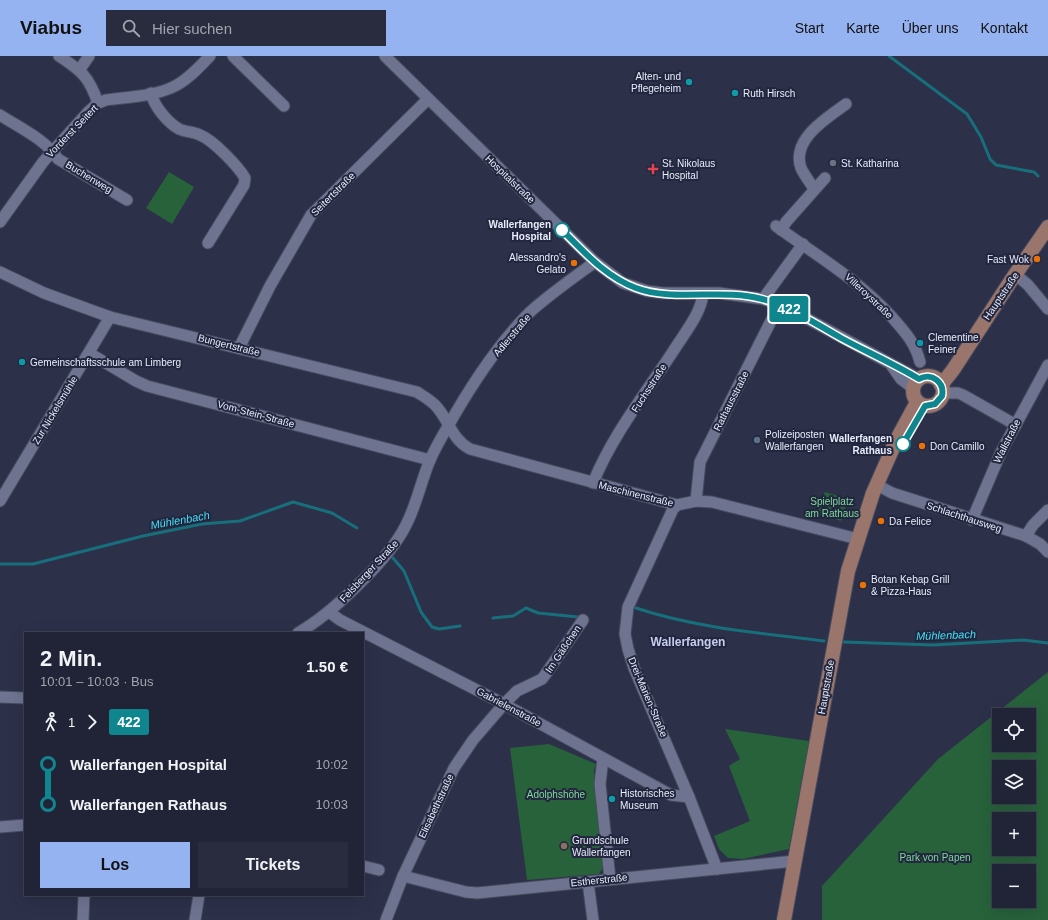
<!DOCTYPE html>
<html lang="de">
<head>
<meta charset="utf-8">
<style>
  :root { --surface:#212437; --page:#292c3f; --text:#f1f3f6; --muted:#a2a4ad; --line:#3e4152; --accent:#95b2f1 }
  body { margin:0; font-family:Arial,sans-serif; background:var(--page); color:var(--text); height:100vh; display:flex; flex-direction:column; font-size:15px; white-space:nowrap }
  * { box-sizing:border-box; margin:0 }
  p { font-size:13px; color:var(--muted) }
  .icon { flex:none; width:22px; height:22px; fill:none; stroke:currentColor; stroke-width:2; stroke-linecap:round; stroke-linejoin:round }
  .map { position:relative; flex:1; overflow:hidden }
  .panel { position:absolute; left:24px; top:576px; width:340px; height:264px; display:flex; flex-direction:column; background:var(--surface); border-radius:0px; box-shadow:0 4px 16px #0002,0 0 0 1px var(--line) }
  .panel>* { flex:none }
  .badge { padding:0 8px; border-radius:3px; font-size:14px; line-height:26px }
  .tools { position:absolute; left:992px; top:652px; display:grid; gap:8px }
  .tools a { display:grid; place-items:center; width:44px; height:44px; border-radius:0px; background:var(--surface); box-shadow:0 4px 16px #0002,0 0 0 1px var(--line); font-size:20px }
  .map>.badge { position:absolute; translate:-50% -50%; box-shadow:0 0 0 2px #fff }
  .legs { display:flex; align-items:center; gap:6px; height:44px; padding:0 16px; font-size:13px }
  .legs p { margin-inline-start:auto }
  .head { display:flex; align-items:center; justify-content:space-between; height:68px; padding:0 16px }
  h1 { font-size:22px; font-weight:800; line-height:30px }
  .button { display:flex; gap:8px; margin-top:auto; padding:8px 16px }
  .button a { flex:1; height:46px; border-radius:0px; background:var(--accent); color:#111; font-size:16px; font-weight:800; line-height:46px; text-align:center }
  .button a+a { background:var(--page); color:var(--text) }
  ul { padding:0 16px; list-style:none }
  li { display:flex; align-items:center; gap:14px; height:40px; font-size:15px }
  li i { display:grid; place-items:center; width:6px; height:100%; margin:0 5px; background:currentColor }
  li i::after { content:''; width:10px; height:10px; margin:-5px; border:3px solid; border-radius:50%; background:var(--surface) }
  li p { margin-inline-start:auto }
  li:first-child i { background:linear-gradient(#0000 50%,currentColor 0) }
  li:last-child i { background:linear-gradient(currentColor 50%,#0000 0) }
  header { display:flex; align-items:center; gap:24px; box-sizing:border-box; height:56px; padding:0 20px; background:var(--accent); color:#111 }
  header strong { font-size:19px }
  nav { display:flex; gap:22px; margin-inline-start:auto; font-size:14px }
  .search { width:280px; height:36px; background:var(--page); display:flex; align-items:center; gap:10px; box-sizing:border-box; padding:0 14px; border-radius:0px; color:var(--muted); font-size:15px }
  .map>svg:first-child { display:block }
  .green { fill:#27623b; fill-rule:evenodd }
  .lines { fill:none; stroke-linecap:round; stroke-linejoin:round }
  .stream { stroke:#186f7c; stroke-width:3 }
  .minor-casing { stroke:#484b5f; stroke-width:13 }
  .major-casing { stroke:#484b5f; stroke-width:16 }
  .minor { stroke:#6e7490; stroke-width:11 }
  .major { stroke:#9a756b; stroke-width:14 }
  .line-1-casing { stroke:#fff; stroke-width:9 }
  .line-1 { stroke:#0f868e; stroke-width:6 }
  .culture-dot { fill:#0f9aa8; stroke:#22263e; stroke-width:1.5 }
  .worship-dot { fill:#6b7280; stroke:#22263e; stroke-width:1.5 }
  .health-dot { fill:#e0444e; stroke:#22263e; stroke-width:1.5 }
  .stop-1-dot { fill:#fff; stroke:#0f868e; stroke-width:2 }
  .food-dot { fill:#e8710a; stroke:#22263e; stroke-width:1.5 }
  .service-dot { fill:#5c6f8a; stroke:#22263e; stroke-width:1.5 }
  .education-dot { fill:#8d6e63; stroke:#22263e; stroke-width:1.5 }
  .labels { text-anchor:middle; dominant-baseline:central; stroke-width:4; stroke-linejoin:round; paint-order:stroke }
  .poi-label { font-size:10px; fill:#e8ecfc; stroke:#22263e; text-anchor:start }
  .street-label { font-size:10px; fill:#e8ecfc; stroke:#22263e }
  .stop-label { font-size:10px; font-weight:bold; fill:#e8ecfc; stroke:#22263e; text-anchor:end }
  .park-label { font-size:10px; fill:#7edb99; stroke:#22263e }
  .water-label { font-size:11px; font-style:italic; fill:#44e0f7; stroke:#22263e }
  .quarter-label { font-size:12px; font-weight:bold; fill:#c6cdec; stroke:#22263e }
</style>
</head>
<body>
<header>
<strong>Viabus</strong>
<div class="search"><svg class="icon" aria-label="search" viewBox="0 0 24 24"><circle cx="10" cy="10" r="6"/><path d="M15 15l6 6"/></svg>Hier suchen</div>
<nav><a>Start</a><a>Karte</a><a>Über uns</a><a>Kontakt</a></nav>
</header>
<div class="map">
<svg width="1048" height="864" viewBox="0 0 1048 864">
  <rect width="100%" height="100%" fill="#2c3049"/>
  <g class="green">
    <path d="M169,116L194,131L172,168L146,152Z"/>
    <path d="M825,436L848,443L841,465L817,457Z"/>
    <path d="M1048,616V864H822V830L938,703ZM999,659H1029V689H999ZM999,711H1029V741H999ZM999,763H1029V793H999ZM999,815H1029V845H999Z"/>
    <path d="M725,673L809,685L789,793L743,803L728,802L719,793L714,780L750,765L729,710L740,703Z"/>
    <path d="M549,688L596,708L594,715L604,810L599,818L527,824L510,692Z"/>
  </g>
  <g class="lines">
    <g class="stream">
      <path d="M889,0L967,58L981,81L990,103L996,109L1034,116L1038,120"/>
      <path d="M393,502L404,515L421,556L432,571L439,573L460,570"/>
      <path d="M0,508H33L143,480L202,468L240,465L293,446L332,457L357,472"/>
      <path d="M636,552C696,572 761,577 824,585"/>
      <path d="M493,562L513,560L526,552L538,557L578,561"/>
      <path d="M844,586L933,589L1023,584L1048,587"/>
    </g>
    <g class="minor-casing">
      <g id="minor">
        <path d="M59,0C82,15 89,21 98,47"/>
        <path d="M233,0L284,50"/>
        <path d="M385,0L595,206L623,227L647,235L663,237H719L763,243L791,254L919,323"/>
        <path d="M80,13L89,0"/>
        <path d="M151,37C154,50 167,66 179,73C186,76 194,76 200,79C213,84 238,110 245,122L244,129L208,187"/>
        <path d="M0,59C20,72 45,83 58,103L127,144"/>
        <path d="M814,133C810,126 804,119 801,112C791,83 827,62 846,48"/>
        <path d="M0,166L43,106L89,55L98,47L106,44C128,41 156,40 175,30C189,23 200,10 210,0"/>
        <path d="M776,170C817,200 856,222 891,260C904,275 915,286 920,306"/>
        <path d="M781,174L786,166L825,122"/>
        <path d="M0,216L44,237L110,261L417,336C423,340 430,344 435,349C449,363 451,383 470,393L677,449L696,445L712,446L858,483"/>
        <path d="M1015,218L1028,229L1048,253"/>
        <path d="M763,243L803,188"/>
        <path d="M239,292L270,230L311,159L428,43"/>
        <path d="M89,297L136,325L147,330L430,404"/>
        <path d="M892,310L901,323L913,332"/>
        <path d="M942,337H958L963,339L1016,369"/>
        <path d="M593,427C612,380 645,338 672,297C683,279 701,258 703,238"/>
        <path d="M877,429L892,437L1026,480L1040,488L1048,496"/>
        <path d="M0,445L110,261"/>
        <path d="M696,445L700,406L779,249"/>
        <path d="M677,449L673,453L628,551L625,578L628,593L634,612L689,741L717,813"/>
        <path d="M972,464L1001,396L1048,309"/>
        <path d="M1026,480L1033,469L1048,454"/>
        <path d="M329,556L340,564L504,648L671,739L689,741"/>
        <path d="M298,577C331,558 389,504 406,469C417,448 421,425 430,404C435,393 441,382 447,372C470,331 497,289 530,256C550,238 573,222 595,206"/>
        <path d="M0,641L25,642"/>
        <path d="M603,702L600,728L610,823"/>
        <path d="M0,771L25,769"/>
        <path d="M363,810L379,814"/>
        <path d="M403,820L466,836L477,837L795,805"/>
        <path d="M588,826L593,864"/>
        <path d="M83,864L84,839"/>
        <path d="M195,864L199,839"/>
        <path d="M386,864L403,820L454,712L473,684L504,648L517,635L542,623L545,619L583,564"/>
      </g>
    </g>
    <g class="major-casing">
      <g id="major">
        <circle cx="928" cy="335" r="15"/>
        <path d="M941,329L953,314L1012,223L1048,171"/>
        <path d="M784,864L848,515L873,437L896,385L917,346"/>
      </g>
    </g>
    <use href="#minor" class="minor"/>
    <use href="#major" class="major"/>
  </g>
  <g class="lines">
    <g class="line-1-casing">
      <path id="line-1" d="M562,174C584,196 606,221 636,232C673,246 722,232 762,243C791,251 816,268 841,282C867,296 894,308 919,323C931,316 945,326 942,340L935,348L925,350L903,388"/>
    </g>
    <use href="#line-1" class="line-1"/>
  </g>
  <g class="culture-dot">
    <circle cx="689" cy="26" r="4"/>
    <circle cx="735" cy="37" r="4"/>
    <circle cx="920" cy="287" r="4"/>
    <circle cx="22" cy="306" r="4"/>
    <circle cx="612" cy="743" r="4"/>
  </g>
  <circle class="worship-dot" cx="833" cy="107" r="4"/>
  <path class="health-dot" d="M651 107h4v4h4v4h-4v4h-4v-4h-4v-4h4z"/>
  <g class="stop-1-dot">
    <circle cx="562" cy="174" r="7"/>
    <circle cx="903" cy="388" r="7"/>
  </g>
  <g class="food-dot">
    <circle cx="1037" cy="203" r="4"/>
    <circle cx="574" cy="207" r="4"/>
    <circle cx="922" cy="390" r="4"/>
    <circle cx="881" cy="465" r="4"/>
    <circle cx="863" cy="529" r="4"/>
  </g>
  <circle class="service-dot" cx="757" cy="384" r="4"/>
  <circle class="education-dot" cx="564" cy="790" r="4"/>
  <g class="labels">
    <g class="poi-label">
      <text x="681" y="20" text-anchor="end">Alten- und<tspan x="681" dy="12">Pflegeheim</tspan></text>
      <text x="743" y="37">Ruth Hirsch</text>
      <text x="662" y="107">St. Nikolaus<tspan x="662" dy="12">Hospital</tspan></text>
      <text x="841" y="107">St. Katharina</text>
      <text x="566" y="201" text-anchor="end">Alessandro's<tspan x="566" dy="12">Gelato</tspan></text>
      <text x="1029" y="203" text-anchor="end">Fast Wok</text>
      <text x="928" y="281">Clementine<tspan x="928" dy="12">Feiner</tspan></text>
      <text x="30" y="306">Gemeinschaftsschule am Limberg</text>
      <text x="765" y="378">Polizeiposten<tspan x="765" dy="12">Wallerfangen</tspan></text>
      <text x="930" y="390">Don Camillo</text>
      <text x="889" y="465">Da Felice</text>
      <text x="871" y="523">Botan Kebap Grill<tspan x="871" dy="12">&amp; Pizza-Haus</tspan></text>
      <text x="620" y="737">Historisches<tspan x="620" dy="12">Museum</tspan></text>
      <text x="572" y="784">Grundschule<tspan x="572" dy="12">Wallerfangen</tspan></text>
    </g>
    <g class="street-label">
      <text transform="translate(72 75) rotate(-46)">Vorderst Seitert</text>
      <text transform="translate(89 121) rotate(31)">Buchenweg</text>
      <text transform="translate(510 123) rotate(44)">Hospitalstraße</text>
      <text transform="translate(333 138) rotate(-45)">Seitertstraße</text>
      <text transform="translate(869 240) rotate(43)">Villeroystraße</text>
      <text transform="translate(1001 240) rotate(-56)">Hauptstraße</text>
      <text transform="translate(512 279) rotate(-50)">Adlerstraße</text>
      <text transform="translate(229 289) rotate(14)">Bungertstraße</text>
      <text transform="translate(649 332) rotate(-57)">Fuchsstraße</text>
      <text transform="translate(731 345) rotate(-63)">Rathausstraße</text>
      <text transform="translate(55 354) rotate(-59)">Zur Nickelsmühle</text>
      <text transform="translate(256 358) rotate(15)">Vom-Stein-Straße</text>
      <text transform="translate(1007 385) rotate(-63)">Wallstraße</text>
      <text transform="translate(636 438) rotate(14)">Maschinenstraße</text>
      <text transform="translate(964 461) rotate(18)">Schlachthausweg</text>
      <text transform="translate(369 515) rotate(-47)">Felsberger Straße</text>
      <text transform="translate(563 593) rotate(-56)">Im Gäßchen</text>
      <text transform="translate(826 631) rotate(-80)">Hauptstraße</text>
      <text transform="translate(648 641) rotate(67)">Drei-Marien-Straße</text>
      <text transform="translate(509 651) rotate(28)">Gabrielenstraße</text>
      <text transform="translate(436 750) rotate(-65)">Elisabethstraße</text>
      <text transform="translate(599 824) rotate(-6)">Estherstraße</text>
    </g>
    <g class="stop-label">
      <text x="551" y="168">Wallerfangen<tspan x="551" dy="12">Hospital</tspan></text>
      <text x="892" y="382">Wallerfangen<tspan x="892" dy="12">Rathaus</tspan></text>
    </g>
    <g class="park-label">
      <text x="832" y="445">Spielplatz<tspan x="832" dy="12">am Rathaus</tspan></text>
      <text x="556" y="738">Adolphshöhe</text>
      <text x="935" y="801">Park von Papen</text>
    </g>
    <g class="water-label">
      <text transform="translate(180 464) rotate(-10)">Mühlenbach</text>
      <text transform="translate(946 579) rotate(-2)">Mühlenbach</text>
    </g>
    <g class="quarter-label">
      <text x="688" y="586">Wallerfangen</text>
    </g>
  </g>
</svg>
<div class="tools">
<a><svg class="icon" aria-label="locate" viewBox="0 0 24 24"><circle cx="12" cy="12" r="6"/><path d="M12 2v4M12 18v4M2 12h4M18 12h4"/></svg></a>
<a><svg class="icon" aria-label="layers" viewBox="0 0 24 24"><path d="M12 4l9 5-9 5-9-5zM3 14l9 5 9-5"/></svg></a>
<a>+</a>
<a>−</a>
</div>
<b class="badge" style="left:789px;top:253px;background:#0f868e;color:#fff">422</b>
<section class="panel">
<div class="head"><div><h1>2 Min.</h1><p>10:01 – 10:03 · Bus</p></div><b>1.50 €</b></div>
<div class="legs"><svg class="icon" aria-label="walk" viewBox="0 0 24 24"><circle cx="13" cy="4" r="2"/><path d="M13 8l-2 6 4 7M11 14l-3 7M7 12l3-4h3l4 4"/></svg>1<svg class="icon" aria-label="forward" viewBox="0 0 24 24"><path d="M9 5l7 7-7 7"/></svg><b class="badge" style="background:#0f868e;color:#fff">422</b></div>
<ul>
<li><i style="color:#0f868e"></i><b>Wallerfangen Hospital</b><p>10:02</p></li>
<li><i style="color:#0f868e"></i><b>Wallerfangen Rathaus</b><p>10:03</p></li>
</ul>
<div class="button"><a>Los</a><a>Tickets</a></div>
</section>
</div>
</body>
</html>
